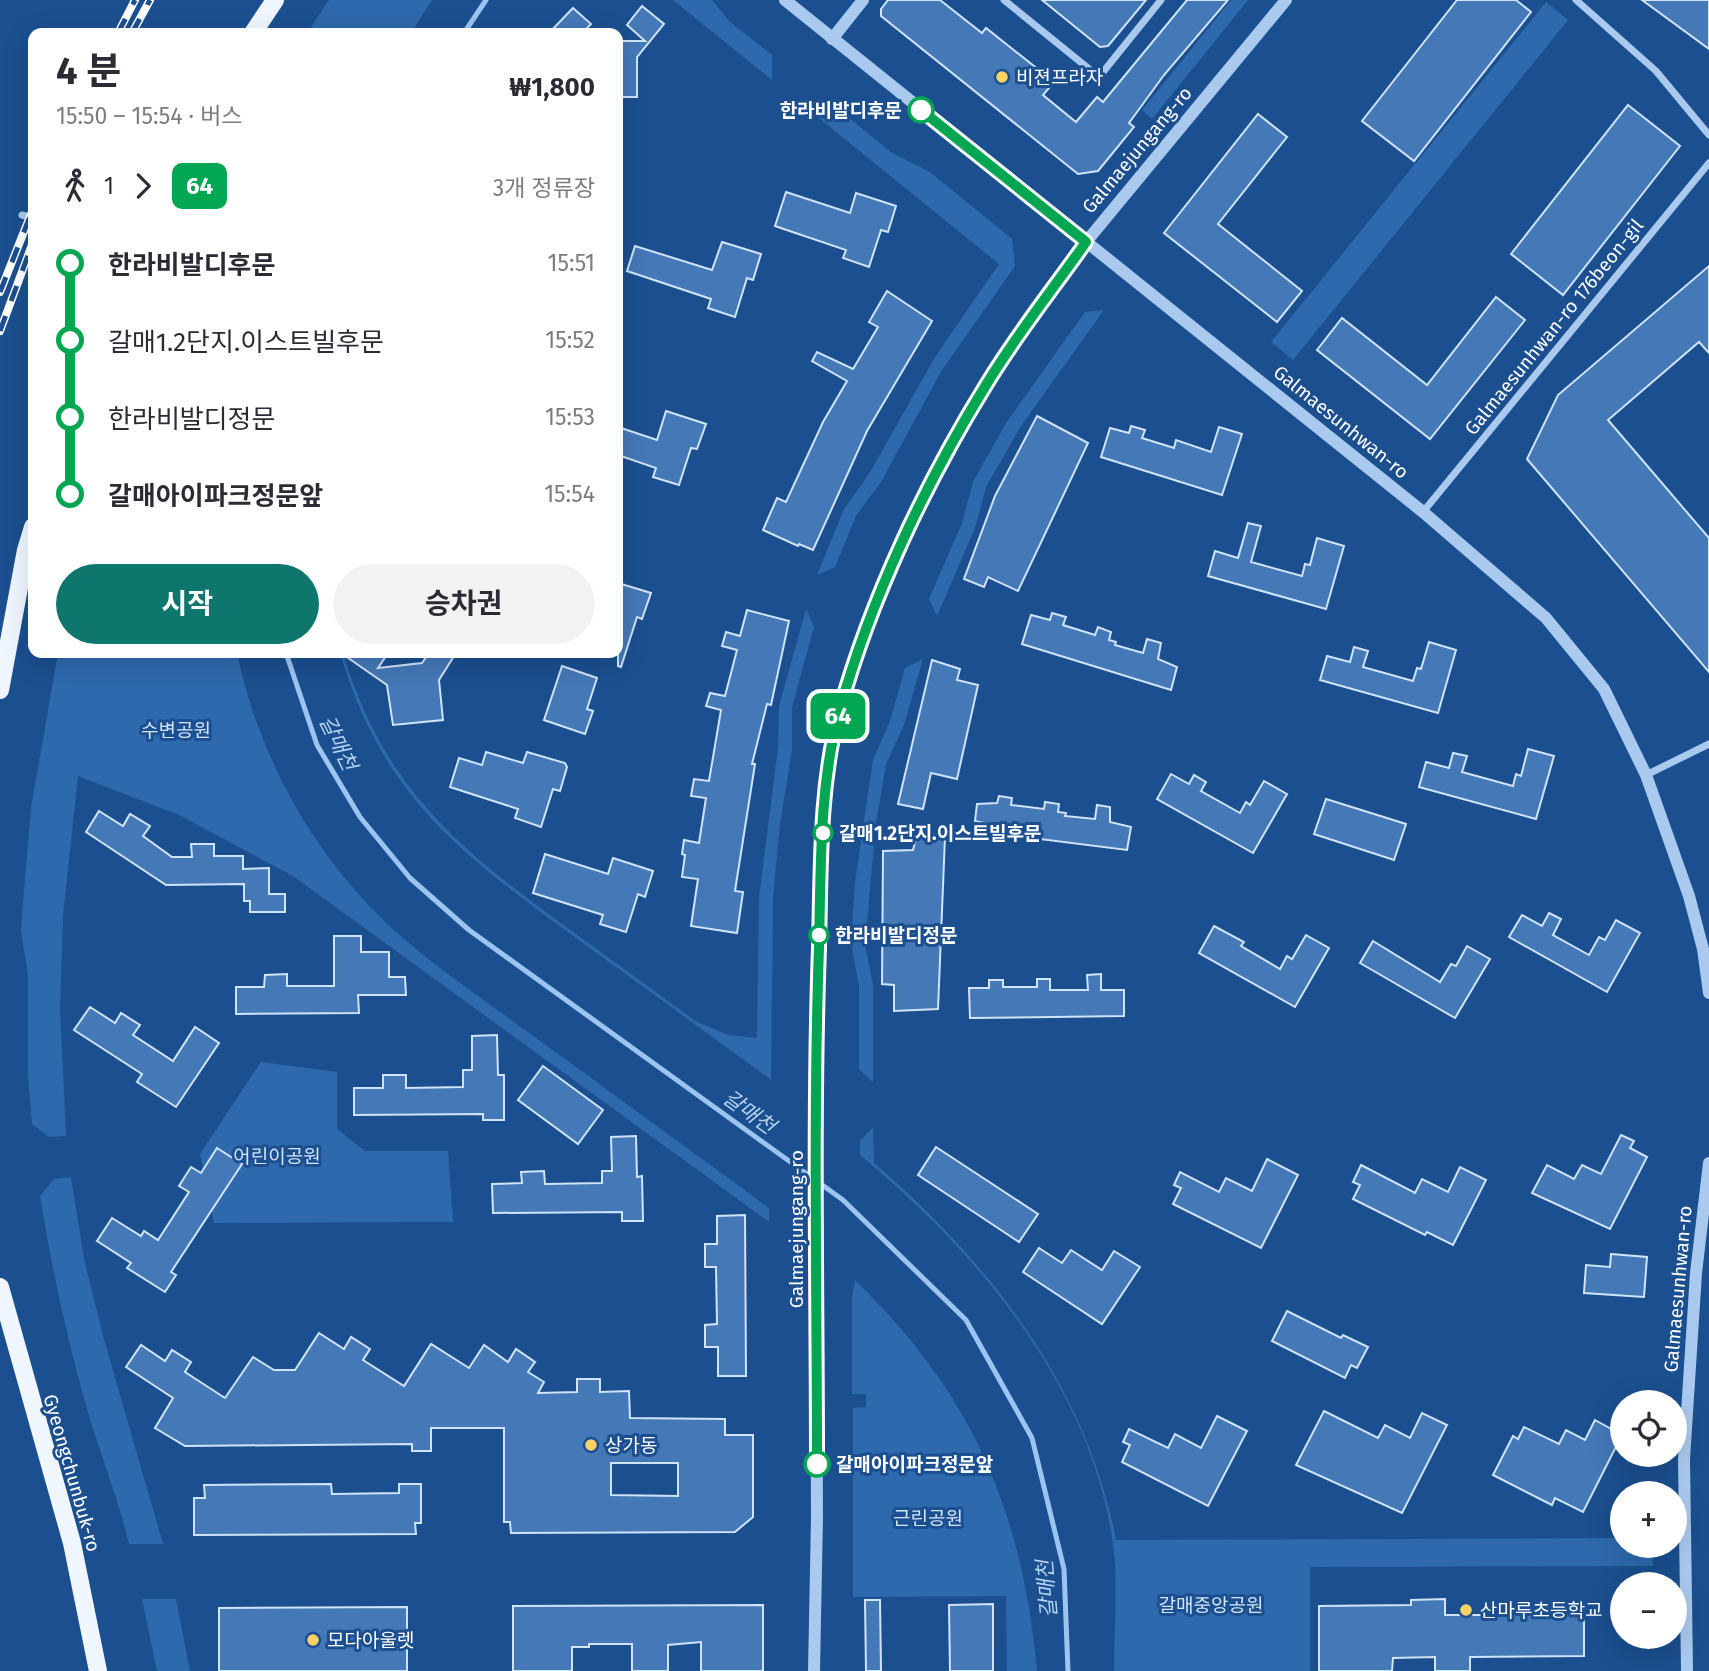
<!DOCTYPE html>
<html lang="ko">
<head>
<meta charset="utf-8">
<style>
  :root { --surface:#fff; --page:#f2f2f3; --text:#2b2b33; --muted:#7c7c81; --accent:#0f766e }
  body { margin:0; font-family:"Fira Sans","Noto Sans KR",sans-serif; background:var(--page); color:var(--text); height:100vh; display:flex; flex-direction:column; font-size:26px; white-space:nowrap }
  * { box-sizing:border-box; margin:0 }
  p { font-size:23px; color:var(--muted) }
  .icon { flex:none; width:38px; height:38px; fill:none; stroke:currentColor; stroke-width:2; stroke-linecap:round; stroke-linejoin:round }
  .map { position:relative; flex:1; overflow:hidden }
  .drawer { position:absolute; left:28px; top:28px; width:595px; height:630px; display:flex; flex-direction:column; background:var(--surface); border-radius:14px; box-shadow:0 7px 28px #0002 }
  .drawer>* { flex:none }
  .badge { padding:0 14px; border-radius:10px; font-size:24px; line-height:46px }
  .tools { position:absolute; left:1610px; top:1390px; display:grid; gap:14px }
  .tools a { display:grid; place-items:center; width:77px; height:77px; border-radius:50%; background:var(--surface); box-shadow:0 7px 28px #0002; font-size:35px }
  .map>.badge { position:absolute; translate:-50% -50%; box-shadow:0 0 0 4px #fff }
  .legs { display:flex; align-items:center; gap:10px; height:77px; padding:0 28px; font-size:23px }
  .legs p { margin-inline-start:auto }
  .summary { display:flex; align-items:center; justify-content:space-between; height:119px; padding:0 28px }
  h1 { font-size:38px; font-weight:700; line-height:52px }
  .primary-button { display:flex; gap:14px; margin-top:auto; padding:14px 28px }
  .primary-button a { flex:1; height:80px; border-radius:42px; background:var(--accent); color:#fff; font-size:28px; font-weight:700; line-height:80px; text-align:center }
  .primary-button a+a { background:var(--page); color:var(--text) }
  ul { padding:0 28px; list-style:none }
  li { display:flex; align-items:center; gap:24px; height:77px; font-size:26px }
  li i { display:grid; place-items:center; width:10px; height:100%; margin:0 9px; background:currentColor }
  li i::after { content:''; width:18px; height:18px; margin:-9px; border:5px solid; border-radius:50%; background:var(--surface) }
  li p { margin-inline-start:auto }
  li:first-child i { background:linear-gradient(#0000 50%,currentColor 0) }
  li:last-child i { background:linear-gradient(currentColor 50%,#0000 0) }
  .map>svg:first-child { display:block }
  .green { fill:#2e69ad }
  .lines { fill:none; stroke-linecap:round; stroke-linejoin:round }
  .stream { stroke:#9cc4f0; stroke-width:5 }
  .building { fill:#4478b7; stroke:#cfe3fa; stroke-width:2; fill-rule:evenodd }
  .minor { stroke:#a9c9ee; stroke-width:7 }
  .tertiary { stroke:#a9c9ee; stroke-width:12 }
  .primary { stroke:#f0f6ff; stroke-width:18 }
  .rail-casing { stroke:#fff; stroke-width:8 }
  .rail { stroke:#1b4f8f; stroke-width:5; stroke-dasharray:16; stroke-linecap:butt }
  .line-1-casing { stroke:#fff; stroke-width:16 }
  .line-1 { stroke:#00a651; stroke-width:10 }
  .poi-dot { fill:#ffd166; stroke:#1b4f8f; stroke-width:2.5 }
  .stop-1-dot { fill:#fff; stroke:#00a651; stroke-width:3.5 }
  .labels { text-anchor:middle; dominant-baseline:central; stroke-width:6; stroke-linejoin:round; paint-order:stroke }
  .poi-label { font-size:19px; fill:#fff; stroke:#1b4f8f; text-anchor:start }
  .stop-label { font-size:19px; font-weight:bold; fill:#fff; stroke:#1b4f8f; text-anchor:start }
  .street-label { font-size:19px; fill:#fff; stroke:#1b4f8f }
  .park-label { font-size:19px; fill:#cfe3fa; stroke:#1b4f8f }
  .water-label { font-size:21px; font-style:italic; fill:#b5d3f5; stroke:#1b4f8f }
</style>
</head>
<body>
<div class="map">
<svg width="1709" height="1671" viewBox="0 0 1709 1671">
  <rect width="100%" height="100%" fill="#1b4f8f"/>
  <g class="green">
    <path d="M329,0H432L411,33H307Z"/>
    <path d="M673,0H712L729,21L772,55V80Z"/>
    <path d="M1231,0H1248L1152,119L1142,110Z"/>
    <path d="M1546,2L1568,20L1293,360L1271,342Z"/>
    <path d="M828,101L892,153L930,172L1012,239L1015,266L942,370L881,482L856,516L835,567L817,575L844,509L869,474L935,357L999,264L804,106Z"/>
    <path d="M1104,310L1021,426L986,487L975,528L937,616L929,599L962,523L973,482L1006,423L1085,312Z"/>
    <path d="M806,609L814,627L792,707V750L780,824L773,898L771,1080C710,1035 648,990 587,946C468,859 384,802 340,653H343C382,784 455,846 562,924C606,956 651,988 695,1021L728,1035L757,1038L759,898L778,748L779,706Z"/>
    <path d="M58,653H237C261,766 321,869 410,944C453,980 501,1012 546,1045C620,1099 695,1154 769,1208V1222L293,876L179,815L78,776L63,916L60,1009L66,1136L49,1137L32,1124L28,1075V974L21,932L22,914L31,808Z"/>
    <path d="M923,659L904,725L886,764L876,823L865,944L873,985V1082L859,1069V986L851,944L855,882L873,760L890,721L905,668Z"/>
    <path d="M261,1062L337,1072V1129L365,1151H448L453,1222L214,1223L200,1154Z"/>
    <path d="M873,1127L874,1163C990,1263 1087,1386 1116,1540L1622,1538V1545H1653V1566L1310,1567V1671H1114C1114,1628 1119,1581 1112,1538C1089,1384 976,1251 860,1155V1141Z"/>
    <path d="M71,1177L84,1259L104,1339L163,1544H129C119,1501 102,1459 89,1416C68,1344 52,1270 40,1196L54,1179Z"/>
    <path d="M855,1280C972,1394 1022,1509 1037,1671H1007L1006,1596L853,1597V1408L866,1407V1394H852V1298Z"/>
    <path d="M142,1599H176L190,1671H157Z"/>
  </g>
  <g class="lines">
    <g class="stream">
      <path d="M464,33L486,0"/>
      <path d="M286,653L317,745L360,817L410,878L469,930L843,1200L966,1320L1032,1438L1064,1569L1068,1671"/>
    </g>
  </g>
  <g class="building">
    <path d="M888,0H940L982,33L986,28L1054,82L1043,95L1076,122L1097,97L1103,102L1187,0H1228L1164,75L1129,123L1134,127L1098,171L1078,174L881,16V9Z"/>
    <path d="M1042,0H1146L1108,46L1100,47Z"/>
    <path d="M1457,0H1516L1531,12L1414,161L1362,121Z"/>
    <path d="M1642,0H1709V49Z"/>
    <path d="M642,6L664,24L637,57V97H618V41H645L627,25Z"/>
    <path d="M573,8L591,24L582,33H549Z"/>
    <path d="M1628,105L1680,146L1563,295L1511,254Z"/>
    <path d="M1258,114L1287,137L1218,224L1302,291L1277,322L1164,233Z"/>
    <path d="M786,192L850,213L856,193L896,206L888,232L881,230L869,267L843,258L846,250L775,226Z"/>
    <path d="M722,242L761,254L753,280L747,278L735,317L708,308L711,299L627,271L635,246L712,270Z"/>
    <path d="M1709,266V353L1699,342L1608,420L1709,538V672L1527,459L1558,395Z"/>
    <path d="M887,291L932,321L867,431L813,550L799,544L798,546L763,530L777,498L786,502L823,422L847,381L812,361L817,352L853,369L878,327L869,322Z"/>
    <path d="M1496,297L1525,320L1430,439L1317,350L1342,318L1427,385Z"/>
    <path d="M666,411L706,424L697,449L691,448L679,485L653,477L656,468L618,455V427L657,440Z"/>
    <path d="M1037,416L1088,443L1018,591L988,577L984,587L964,579L995,496Z"/>
    <path d="M1131,426L1145,430L1142,438L1174,448L1176,440L1211,452L1219,427L1242,434L1222,495L1101,457L1110,428L1129,433Z"/>
    <path d="M1248,523L1261,526L1251,562L1302,576L1305,564L1310,565L1317,538L1344,546L1326,609L1208,576L1215,551L1238,558Z"/>
    <path d="M618,583L651,593L642,619L637,617L621,667L618,666Z"/>
    <path d="M747,610L789,621L771,705L767,704L752,764H755L735,891L743,892L737,933L691,926L698,879L682,877L685,855L682,854L684,840L699,843L706,798L691,796L694,779L709,781L721,710L706,706L710,693L725,696L737,650L722,646L726,632L740,636Z"/>
    <path d="M1052,613L1066,617L1063,625L1095,635L1098,627L1111,632L1109,640L1116,642L1115,645L1143,653L1147,639L1161,643L1158,659L1177,667L1171,690L1022,644L1031,615L1050,620Z"/>
    <path d="M1429,642L1456,650L1438,713L1320,680L1327,656L1350,662L1354,647L1368,651L1363,667L1413,681L1417,668L1421,669Z"/>
    <path d="M341,653H388L378,668L422,663L429,653H456L439,680L443,720L393,725L387,685Z"/>
    <path d="M932,660L960,669L957,680L978,685L957,779L931,773L923,809L898,804Z"/>
    <path d="M562,666L597,678L587,709L593,711L585,734L544,720Z"/>
    <path d="M1528,749L1554,756L1536,819L1419,787L1426,762L1449,768L1453,753L1467,756L1462,772L1513,786L1516,774L1521,776Z"/>
    <path d="M486,752L523,763L527,752L565,763L567,767L560,791L553,789L541,827L515,818L518,809L450,787L459,758L482,765Z"/>
    <path d="M1171,774L1189,784L1194,775L1206,782L1201,791L1240,813L1246,802L1250,805L1264,781L1287,794L1253,853L1157,799Z"/>
    <path d="M999,796L1012,798L1011,805L1044,809L1045,802L1059,804L1058,812L1066,813L1065,816L1095,819L1097,805L1110,807V822L1131,827L1127,850L1000,834L1001,827L975,821L977,804L997,803Z"/>
    <path d="M1326,799L1406,824L1394,860L1314,834Z"/>
    <path d="M99,811L123,826L130,814L150,826L143,836L172,857H192L191,844H214V856H243V869L269,868V894H285V912H250V901H244V884L166,885L86,832Z"/>
    <path d="M917,834L945,837L938,1009L894,1011V985L882,984L883,851L913,850Z"/>
    <path d="M545,854L608,874L613,858L653,871L645,897L638,894L626,932L600,924L603,915L533,893Z"/>
    <path d="M1549,913L1561,919L1553,935L1589,955L1599,937L1605,940L1616,920L1640,933L1607,992L1509,937L1522,915L1542,926Z"/>
    <path d="M1214,926L1244,942L1241,946L1280,969L1287,956L1292,959L1306,935L1329,948L1295,1007L1199,953Z"/>
    <path d="M334,936H361V952H389V977H405L406,995H358L359,1013L236,1014V987H264L265,975L287,974V986H334Z"/>
    <path d="M1373,941L1440,982L1451,964L1456,966L1467,946L1490,959L1455,1018L1360,963Z"/>
    <path d="M1101,974V990H1124V1016L970,1018L969,988H989V980H1003V987H1037V979H1050V990H1088L1087,975Z"/>
    <path d="M90,1007L115,1023L121,1013L140,1025L133,1035L173,1061L195,1027L219,1043L176,1107L137,1082L142,1074L74,1030Z"/>
    <path d="M497,1035L498,1075H504V1120H483V1114L354,1115V1088H383V1075H406V1088L463,1087V1070H472V1036Z"/>
    <path d="M543,1066L603,1110L578,1144L518,1100Z"/>
    <path d="M1621,1135L1634,1141L1630,1148L1647,1157L1610,1229L1532,1193L1547,1165L1574,1179L1582,1165L1601,1174Z"/>
    <path d="M636,1136L637,1177L642,1176L643,1221H622V1212L493,1213L492,1184L522,1183L521,1172L544,1171L545,1184L602,1183V1171H612L611,1137Z"/>
    <path d="M936,1147L1038,1214L1019,1242L918,1175Z"/>
    <path d="M217,1148L242,1164L171,1272L176,1275L165,1292L127,1268L131,1263L97,1241L112,1218L141,1236L144,1231L158,1240L189,1192L179,1186L191,1167L201,1173Z"/>
    <path d="M1267,1159L1298,1175L1261,1248L1173,1204L1181,1188L1174,1185L1180,1172L1219,1192L1226,1178L1252,1191Z"/>
    <path d="M1361,1165L1415,1193L1422,1179L1448,1192L1460,1167L1486,1180L1453,1245L1427,1232L1425,1235L1353,1199L1360,1185L1353,1182Z"/>
    <path d="M745,1215L746,1376H718V1347H705V1325L717,1324L716,1267H705V1244H717V1216Z"/>
    <path d="M1039,1248L1062,1263L1071,1250L1102,1270L1114,1251L1140,1267L1102,1324L1023,1272Z"/>
    <path d="M1611,1254L1647,1257L1644,1297L1584,1293L1586,1265L1610,1267Z"/>
    <path d="M1287,1311L1341,1338L1343,1335L1368,1347L1357,1368L1351,1365L1345,1378L1272,1341Z"/>
    <path d="M319,1333L344,1349L351,1337L370,1349L363,1360L404,1386L431,1344L469,1368L484,1345L508,1362L516,1349L535,1362L528,1372L544,1382L538,1393L577,1392V1379H600V1392L629,1391L630,1418L725,1419V1435H753V1517L735,1532L511,1533L510,1522H504V1428H431V1451H412V1444L185,1446L155,1428L173,1398L126,1367L141,1345L165,1361L172,1350L191,1362L185,1372L225,1398L253,1357L274,1370H295ZM611,1463H678V1496L611,1495Z"/>
    <path d="M1324,1411L1378,1438L1385,1425L1410,1438L1422,1413L1447,1425L1402,1513L1296,1465Z"/>
    <path d="M1217,1416L1247,1431L1208,1506L1122,1462L1130,1445L1123,1442L1129,1429L1168,1448L1175,1434L1201,1448Z"/>
    <path d="M1595,1420L1622,1435L1583,1512L1555,1498L1552,1505L1493,1475L1513,1436L1518,1439L1524,1427L1559,1444L1566,1430L1585,1440Z"/>
    <path d="M331,1484L332,1494L399,1493V1484H421V1523H415L416,1534L194,1535V1498H205L204,1485Z"/>
    <path d="M1445,1599V1615H1535V1605H1584V1656L1470,1657V1671H1435V1657L1393,1658L1392,1671H1319V1606L1411,1605V1600Z"/>
    <path d="M865,1600H880L881,1671H866Z"/>
    <path d="M993,1604V1671H950L949,1605Z"/>
    <path d="M763,1605V1671H701V1642L668,1645V1671H632V1644H589V1647H572V1671H513V1606Z"/>
    <path d="M407,1607V1671H219V1608Z"/>
  </g>
  <g class="lines">
    <g class="minor">
      <path d="M1004,0L1099,77L1161,0"/>
      <path d="M1576,0L1656,71L1709,135"/>
      <path d="M22,215L33,218"/>
      <path d="M1423,512L1709,163"/>
      <path d="M1646,775L1709,744"/>
    </g>
    <g class="tertiary">
      <path d="M785,0L1423,512L1546,618L1604,689L1646,775L1689,896L1703,949L1709,993"/>
      <path d="M832,39L863,0"/>
      <path d="M814,1671L817,1517L815,1065L823,836L828,772L839,712L855,657L914,518L986,384L1086,242L1286,0"/>
      <path d="M1687,1671L1684,1459L1696,1273L1709,1163"/>
    </g>
    <g class="primary">
      <path d="M253,33L275,0"/>
      <path d="M0,690L26,550L33,527"/>
      <path d="M0,1287L72,1543L98,1671"/>
    </g>
    <g class="rail-casing">
      <g id="rail">
        <path d="M118,33L135,0"/>
        <path d="M132,33L150,0"/>
        <path d="M0,292L33,209"/>
        <path d="M0,331L33,242"/>
      </g>
    </g>
    <use href="#rail" class="rail"/>
  </g>
  <g class="lines">
    <g class="line-1-casing">
      <path id="line-1" d="M817,1464C817,1292 813,1119 819,947C821,868 819,784 840,709C871,598 926,482 986,385C1016,335 1053,289 1086,242L921,110"/>
    </g>
    <use href="#line-1" class="line-1"/>
  </g>
  <g class="poi-dot">
    <circle cx="1002" cy="77" r="7"/>
    <circle cx="591" cy="1445" r="7"/>
    <circle cx="1466" cy="1610" r="7"/>
    <circle cx="313" cy="1640" r="7"/>
  </g>
  <g class="stop-1-dot">
    <circle cx="921" cy="110" r="12"/>
    <circle cx="823" cy="833" r="9"/>
    <circle cx="819" cy="935" r="9"/>
    <circle cx="817" cy="1464" r="12"/>
  </g>
  <g class="labels">
    <g class="poi-label">
      <text x="1016" y="77">비젼프라자</text>
      <text x="605" y="1445">상가동</text>
      <text x="1480" y="1610">산마루초등학교</text>
      <text x="327" y="1640">모다아울렛</text>
    </g>
    <g class="stop-label">
      <text x="902" y="110" text-anchor="end">한라비발디후문</text>
      <text x="839" y="833">갈매1.2단지.이스트빌후문</text>
      <text x="835" y="935">한라비발디정문</text>
      <text x="836" y="1464">갈매아이파크정문앞</text>
    </g>
    <g class="street-label">
      <text transform="translate(1137 150) rotate(-50)">Galmaejungang-ro</text>
      <text transform="translate(1554 327) rotate(-51)">Galmaesunhwan-ro 176beon-gil</text>
      <text transform="translate(1341 422) rotate(39)">Galmaesunhwan-ro</text>
      <text transform="translate(796 1229) rotate(-90)">Galmaejungang-ro</text>
      <text transform="translate(1678 1289) rotate(-85)">Galmaesunhwan-ro</text>
      <text transform="translate(72 1473) rotate(74)">Gyeongchunbuk-ro</text>
    </g>
    <g class="park-label">
      <text x="176" y="730">수변공원</text>
      <text x="277" y="1156">어린이공원</text>
      <text x="928" y="1518">근린공원</text>
      <text x="1211" y="1605">갈매중앙공원</text>
    </g>
    <g class="water-label">
      <text transform="translate(338 743) rotate(64)">갈매천</text>
      <text transform="translate(749 1112) rotate(36)">갈매천</text>
      <text transform="translate(1047 1589) rotate(-95)">갈매천</text>
    </g>
  </g>
</svg>
<div class="tools">
<a><svg class="icon" aria-label="locate" viewBox="0 0 24 24"><circle cx="12" cy="12" r="6"/><path d="M12 2v4M12 18v4M2 12h4M18 12h4"/></svg></a>
<a>+</a>
<a>−</a>
</div>
<b class="badge" style="left:838px;top:716px;background:#00a651;color:#fff">64</b>
<section class="drawer">
<div class="summary"><div><h1>4 분</h1><p>15:50 – 15:54 · 버스</p></div><b>₩1,800</b></div>
<div class="legs"><svg class="icon" aria-label="walk" viewBox="0 0 24 24"><circle cx="13" cy="4" r="2"/><path d="M13 8l-2 6 4 7M11 14l-3 7M7 12l3-4h3l4 4"/></svg>1<svg class="icon" aria-label="forward" viewBox="0 0 24 24"><path d="M9 5l7 7-7 7"/></svg><b class="badge" style="background:#00a651;color:#fff">64</b><p>3개 정류장</p></div>
<ul>
<li><i style="color:#00a651"></i><b>한라비발디후문</b><p>15:51</p></li>
<li><i style="color:#00a651"></i><span>갈매1.2단지.이스트빌후문</span><p>15:52</p></li>
<li><i style="color:#00a651"></i><span>한라비발디정문</span><p>15:53</p></li>
<li><i style="color:#00a651"></i><b>갈매아이파크정문앞</b><p>15:54</p></li>
</ul>
<div class="primary-button"><a>시작</a><a>승차권</a></div>
</section>
</div>
</body>
</html>
